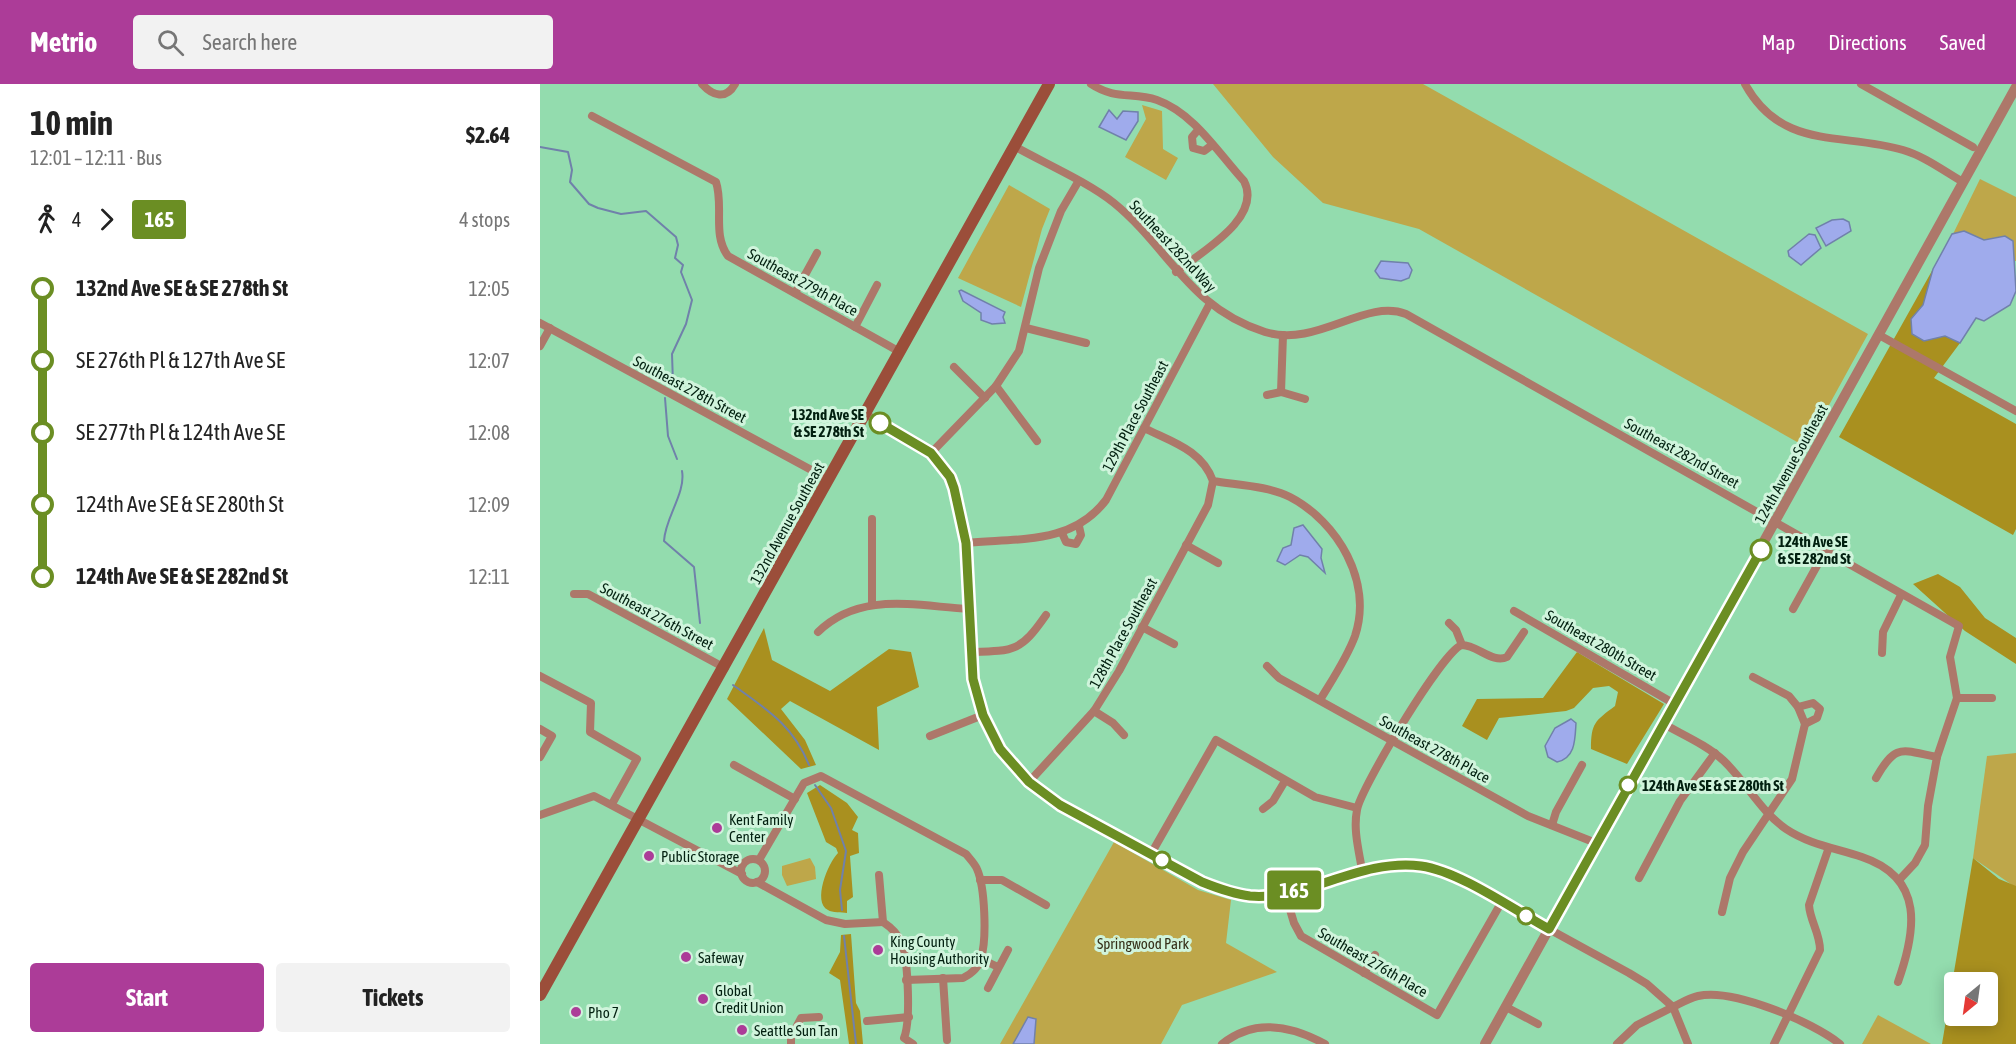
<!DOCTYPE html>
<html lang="en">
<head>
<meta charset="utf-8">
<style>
  :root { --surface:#fff; --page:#f2f2f2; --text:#222; --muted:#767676; --accent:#ac3c98 }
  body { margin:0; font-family:"Asap Condensed",sans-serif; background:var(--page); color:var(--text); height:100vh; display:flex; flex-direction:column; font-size:22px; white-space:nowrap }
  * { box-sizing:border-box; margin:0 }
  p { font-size:20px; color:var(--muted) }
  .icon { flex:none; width:33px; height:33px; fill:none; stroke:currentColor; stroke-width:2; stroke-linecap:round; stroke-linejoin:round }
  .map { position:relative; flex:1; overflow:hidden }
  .details { display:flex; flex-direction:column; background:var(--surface); width:540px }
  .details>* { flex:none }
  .badge { padding:0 12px; border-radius:4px; font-size:21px; line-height:39px }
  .needle { width:39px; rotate:209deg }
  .controls { position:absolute; left:1404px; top:888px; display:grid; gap:12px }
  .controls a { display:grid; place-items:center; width:54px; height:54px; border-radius:6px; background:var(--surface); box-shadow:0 3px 15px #0003; font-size:30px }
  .map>.badge { position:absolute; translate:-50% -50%; box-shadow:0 0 0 3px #fff }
  .legs { display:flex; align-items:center; gap:9px; height:66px; padding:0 30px; font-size:20px }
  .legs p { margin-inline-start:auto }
  .overview { display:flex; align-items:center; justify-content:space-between; height:102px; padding:0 30px }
  h1 { font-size:33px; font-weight:700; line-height:45px }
  .primary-button { display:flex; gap:12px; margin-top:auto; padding:12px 30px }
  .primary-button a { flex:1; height:69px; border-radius:6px; background:var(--accent); color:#fff; font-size:24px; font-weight:700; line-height:69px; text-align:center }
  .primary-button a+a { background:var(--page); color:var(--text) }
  ul { padding:0 30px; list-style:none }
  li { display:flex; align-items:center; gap:21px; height:72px; font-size:22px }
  li i { display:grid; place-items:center; width:9px; height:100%; margin:0 8px; background:currentColor }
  li i::after { content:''; width:15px; height:15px; margin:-8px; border:4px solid; border-radius:50%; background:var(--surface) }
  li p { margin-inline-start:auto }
  li:first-child i { background:linear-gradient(#0000 50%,currentColor 0) }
  li:last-child i { background:linear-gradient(currentColor 50%,#0000 0) }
  header { display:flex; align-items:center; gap:36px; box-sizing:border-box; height:84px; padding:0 30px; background:var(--accent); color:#fff }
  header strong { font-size:28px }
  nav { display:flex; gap:33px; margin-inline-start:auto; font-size:21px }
  .search { width:420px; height:54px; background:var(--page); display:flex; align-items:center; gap:15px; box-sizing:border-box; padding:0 21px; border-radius:6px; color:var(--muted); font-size:22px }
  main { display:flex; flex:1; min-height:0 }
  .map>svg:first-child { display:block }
  .green { fill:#bea74a }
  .forest { fill:#a9901f; fill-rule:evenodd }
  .water { fill:#9fabec; stroke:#7081aa; stroke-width:1.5 }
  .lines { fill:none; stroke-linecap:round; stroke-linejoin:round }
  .stream { stroke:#7081aa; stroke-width:2 }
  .minor { stroke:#ad786a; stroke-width:8 }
  .tertiary { stroke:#ad786a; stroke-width:10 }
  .secondary { stroke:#9b4e3a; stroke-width:12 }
  .line-1-casing { stroke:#fff; stroke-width:14 }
  .line-1 { stroke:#6b8e23; stroke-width:9 }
  .stop-1-dot { fill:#fff; stroke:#6b8e23; stroke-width:3 }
  .poi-dot { fill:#ac3c98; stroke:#d0f4dc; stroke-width:2 }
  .labels { text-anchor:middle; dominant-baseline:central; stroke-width:6; stroke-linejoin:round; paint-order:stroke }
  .street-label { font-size:15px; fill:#022010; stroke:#d0f4dc }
  .stop-label { font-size:15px; font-weight:bold; fill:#022010; stroke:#d0f4dc; text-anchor:start }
  .poi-label { font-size:15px; fill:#022010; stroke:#d0f4dc; text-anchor:start }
  .park-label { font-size:15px; fill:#37311a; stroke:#d0f4dc }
</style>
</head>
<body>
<header>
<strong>Metrio</strong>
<div class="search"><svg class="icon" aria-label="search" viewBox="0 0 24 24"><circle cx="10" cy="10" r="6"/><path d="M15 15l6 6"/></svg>Search here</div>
<nav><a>Map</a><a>Directions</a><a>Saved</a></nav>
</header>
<main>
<section class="details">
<div class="overview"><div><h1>10 min</h1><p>12:01 – 12:11 · Bus</p></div><b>$2.64</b></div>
<div class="legs"><svg class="icon" aria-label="walk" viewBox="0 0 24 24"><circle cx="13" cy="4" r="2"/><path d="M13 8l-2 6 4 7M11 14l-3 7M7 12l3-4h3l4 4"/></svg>4<svg class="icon" aria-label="forward" viewBox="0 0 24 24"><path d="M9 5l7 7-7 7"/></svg><b class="badge" style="background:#6b8e23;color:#fff">165</b><p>4 stops</p></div>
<ul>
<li><i style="color:#6b8e23"></i><b>132nd Ave SE &amp; SE 278th St</b><p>12:05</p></li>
<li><i style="color:#6b8e23"></i><span>SE 276th Pl &amp; 127th Ave SE</span><p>12:07</p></li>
<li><i style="color:#6b8e23"></i><span>SE 277th Pl &amp; 124th Ave SE</span><p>12:08</p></li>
<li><i style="color:#6b8e23"></i><span>124th Ave SE &amp; SE 280th St</span><p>12:09</p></li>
<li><i style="color:#6b8e23"></i><b>124th Ave SE &amp; SE 282nd St</b><p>12:11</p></li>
</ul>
<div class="primary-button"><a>Start</a><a>Tickets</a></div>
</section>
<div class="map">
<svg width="1476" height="960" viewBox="0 0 1476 960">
  <rect width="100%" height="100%" fill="#93dcae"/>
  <g class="green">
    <path d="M673,0H883L1328,250L1266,363L879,145L783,119L733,73Z"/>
    <path d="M602,21L622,27L623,65L638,74L626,96L585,73L606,35Z"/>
    <path d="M1440,95L1476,113V177H1473L1465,152L1444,156L1424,147L1413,150Z"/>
    <path d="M469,101L510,125L502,145L481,223L418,194Z"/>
    <path d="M1476,669V802L1475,803L1433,774L1447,672Z"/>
    <path d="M574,758L658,806L691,816L686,859L737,888L642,921L621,960H460Z"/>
    <path d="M270,774L275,783L276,795L247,802L242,791V782Z"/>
    <path d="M1338,931L1391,960H1322Z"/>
  </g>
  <g class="forest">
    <path d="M1393,185L1383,221L1371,235L1420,259L1394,294L1476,340V445L1473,451L1299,353Z"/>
    <path d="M1398,490L1420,503L1445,534L1476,554V580L1425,547L1373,500Z"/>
    <path d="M224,544L232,576L290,607L349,565L371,568L379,603L337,623L339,666L250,617L241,625L265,656L276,681L261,685L187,615Z"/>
    <path d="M1037,568L1124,620L1087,680L1051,665C1051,639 1055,637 1075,622L1078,608L1069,602L1053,604L1034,624L1026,627L959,634L947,656L922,642L937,615L1003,614Z"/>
    <path d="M280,701L307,719L318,733L312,746L318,749L319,769L310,772L313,813L307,817V829C302,828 292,829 288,826C272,818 288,779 298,769L296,764L286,758L267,709Z"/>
    <path d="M1433,774L1459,795L1476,802V960H1402ZM1414,898H1448V932H1414Z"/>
    <path d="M311,850L316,919L320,927L323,960H309L300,896L289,889L300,868L301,851Z"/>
  </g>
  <g class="water">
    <path d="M569,26L577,35L583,27L598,28V37L586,56L559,43Z"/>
    <path d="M1303,135L1309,138L1311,147L1286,162L1276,144L1292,136Z"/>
    <path d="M1424,147L1444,156L1465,152L1473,157L1476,207L1470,221L1444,237L1436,234L1420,259L1405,252L1384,257L1372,250L1371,235L1383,221L1393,185L1412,150Z"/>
    <path d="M1269,150L1275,151L1281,164L1261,181L1249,172L1248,167Z"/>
    <path d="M841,177L868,179L872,186L869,194L861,197L840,194L835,187Z"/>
    <path d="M421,206L465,228L463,233L465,239L452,240L441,236V229L423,217L419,207Z"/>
    <path d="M763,441L782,465L781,474L785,489L768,473L760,471L745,481L737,477L743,464L751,461L754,444Z"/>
    <path d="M1031,635L1036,639C1035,654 1036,674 1017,678L1008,673L1005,662L1015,644Z"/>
    <path d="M488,933L496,935L494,960H473Z"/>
  </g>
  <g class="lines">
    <g class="stream">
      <path d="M0,63L28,68L32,86L30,98L49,120L58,124L81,130L106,127L136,153L138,161L135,174L143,181L141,188L152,216L146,240L132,270L133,299"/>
      <path d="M125,314L128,352L137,375"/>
      <path d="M142,387C146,409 125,434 124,457L154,483L160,539"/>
      <path d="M193,601C226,625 253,641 269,681"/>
      <path d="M275,701L291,724L306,767L300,806L302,826"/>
      <path d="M304,852L316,960"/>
    </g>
    <g class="minor">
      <path d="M162,0C173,12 186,16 195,0"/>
      <path d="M551,0C575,16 593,8 617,16C654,29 679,70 704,97C723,134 661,168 636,188"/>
      <path d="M1205,0C1242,67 1302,48 1363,66C1384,72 1404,87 1423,98"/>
      <path d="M1321,0L1433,63"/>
      <path d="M52,32L176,98C184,122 172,151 188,172L360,268"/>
      <path d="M658,46L652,53L653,64L664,67L672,61"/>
      <path d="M474,62C504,79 548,98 574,119C629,164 649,224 725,248C777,264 825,214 866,230L1419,542L1410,573L1417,614L1397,673L1388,722L1385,761L1375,779L1360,795"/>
      <path d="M255,209L277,169"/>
      <path d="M0,239L288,395"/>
      <path d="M315,243L337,201"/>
      <path d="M486,244L546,259"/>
      <path d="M1339,251L1476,327"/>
      <path d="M0,262L10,244"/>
      <path d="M414,283L445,314"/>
      <path d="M456,302L497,357"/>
      <path d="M741,308L743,251"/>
      <path d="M727,311L741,308L765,315"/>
      <path d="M325,330C346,342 373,353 391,369C441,413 423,535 433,596C438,626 452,655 470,678C494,710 532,727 566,746C598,763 630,780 662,798C677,804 693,810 710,812C730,814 750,807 768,802C813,788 856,774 903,787L1089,889L1107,900L1133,923C1141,919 1149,914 1158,912C1193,904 1273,938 1300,960"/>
      <path d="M604,344C632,358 662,366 673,397C697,401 729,402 750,413C798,438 833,498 815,552C807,574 792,596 780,616"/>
      <path d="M391,369L456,302L479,267L499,184L521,127L538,98"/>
      <path d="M332,435V520"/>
      <path d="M522,449L526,458L536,460L541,451L539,442"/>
      <path d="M426,459C478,454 532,461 566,416L669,221"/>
      <path d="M646,461L678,479"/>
      <path d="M34,510H48L185,584"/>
      <path d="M1253,525L1284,469"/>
      <path d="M974,527L1133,619"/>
      <path d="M909,539L916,546L922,561C937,561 953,580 967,573L984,548"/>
      <path d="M602,543L634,560"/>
      <path d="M278,548C320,507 375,522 429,525"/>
      <path d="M432,568C475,567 481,567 506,531"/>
      <path d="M1342,569L1343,548L1361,511"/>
      <path d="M727,582L739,594L988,732L1056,759"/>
      <path d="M0,592L51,619L50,648L97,675L72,720"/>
      <path d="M1417,614H1452"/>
      <path d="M1258,623L1273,619L1280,625L1277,634L1265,640"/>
      <path d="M554,627L573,639L584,651"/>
      <path d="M1122,639C1143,651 1167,661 1184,677C1206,698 1221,728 1246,745C1270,761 1296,764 1322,773C1385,794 1376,847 1358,898"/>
      <path d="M0,645L12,652L0,673"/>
      <path d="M390,652L443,631"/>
      <path d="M194,681L255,715"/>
      <path d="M1336,694C1356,659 1361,666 1397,673"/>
      <path d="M489,698L554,627L579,587L668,421L673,397"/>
      <path d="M723,725L733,717L745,697"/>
      <path d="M0,731L54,712L202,790"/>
      <path d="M1012,741L1016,728L1042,681"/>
      <path d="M611,770L676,656L775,713L817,724"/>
      <circle cx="213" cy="787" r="12"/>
      <path d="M219,776L264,699L281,692L426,770C430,775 435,780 437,785C445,803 447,855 441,874C439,883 431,890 423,894L366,896"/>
      <path d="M822,786C819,767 813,746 817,726C820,705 904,565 922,561"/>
      <path d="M339,791L343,838C352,844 358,850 362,859C368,877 371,937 364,954L373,960"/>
      <path d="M1099,794L1140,717L1175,669"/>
      <path d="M440,796H462L506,821"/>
      <path d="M217,798L286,836L305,840L343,838"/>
      <path d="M745,809L754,839L761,852L897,931L961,819"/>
      <path d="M1182,828L1190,794L1203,768L1252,695L1265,640L1258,623L1249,612L1213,593"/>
      <path d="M441,875L458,883"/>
      <path d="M824,889L835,871"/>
      <path d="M403,894L407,956"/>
      <path d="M448,904L468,866"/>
      <path d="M966,923L998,940"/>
      <path d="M327,937L369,933"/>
      <path d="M251,960V953L261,934L279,933"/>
      <path d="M682,960C714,934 752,942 785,960"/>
      <path d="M1077,960L1097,941L1133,923L1148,960"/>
      <path d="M1234,960L1280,866C1280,849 1270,837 1269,821L1288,766"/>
    </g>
    <path class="tertiary" d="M945,960L1476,3"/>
    <path class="secondary" d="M0,911L509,0"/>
  </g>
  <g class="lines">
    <g class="line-1-casing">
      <path id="line-1" d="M340,339L391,369L410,393L414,404L426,459L433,595L443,631L460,665L489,698L520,721L662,798C677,804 693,810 710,812C765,817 820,774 881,782C919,787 974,826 1009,845L1221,466"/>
    </g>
    <use href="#line-1" class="line-1"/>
  </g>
  <g class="stop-1-dot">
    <circle cx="340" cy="339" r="10"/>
    <circle cx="1221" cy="466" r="10"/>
    <circle cx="1088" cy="701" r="8"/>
    <circle cx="622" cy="776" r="8"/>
    <circle cx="986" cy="832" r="8"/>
  </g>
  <g class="poi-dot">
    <circle cx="177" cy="744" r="6"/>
    <circle cx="109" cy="772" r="6"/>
    <circle cx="338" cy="866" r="6"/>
    <circle cx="146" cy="873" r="6"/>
    <circle cx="163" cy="915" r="6"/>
    <circle cx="36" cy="928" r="6"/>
    <circle cx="202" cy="946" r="6"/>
  </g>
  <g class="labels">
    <g class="street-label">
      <text transform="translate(633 162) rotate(47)">Southeast 282nd Way</text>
      <text transform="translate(263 198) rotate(29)">Southeast 279th Place</text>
      <text transform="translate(150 305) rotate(28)">Southeast 278th Street</text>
      <text transform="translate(595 332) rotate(-62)">129th Place Southeast</text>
      <text transform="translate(1142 369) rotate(29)">Southeast 282nd Street</text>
      <text transform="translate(1251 380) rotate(-61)">124th Avenue Southeast</text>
      <text transform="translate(247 439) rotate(-61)">132nd Avenue Southeast</text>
      <text transform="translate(117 532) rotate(28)">Southeast 276th Street</text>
      <text transform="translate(583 549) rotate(-61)">128th Place Southeast</text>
      <text transform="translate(1061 561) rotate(30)">Southeast 280th Street</text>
      <text transform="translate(895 665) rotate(29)">Southeast 278th Place</text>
      <text transform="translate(833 878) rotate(30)">Southeast 276th Place</text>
    </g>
    <g class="stop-label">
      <text x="324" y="330" text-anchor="end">132nd Ave SE<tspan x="324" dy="17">&amp; SE 278th St</tspan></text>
      <text x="1238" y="457">124th Ave SE<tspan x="1238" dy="17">&amp; SE 282nd St</tspan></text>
      <text x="1102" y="701">124th Ave SE &amp; SE 280th St</text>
    </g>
    <g class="poi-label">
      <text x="189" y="735">Kent Family<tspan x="189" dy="17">Center</tspan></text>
      <text x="121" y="772">Public Storage</text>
      <text x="350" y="857">King County<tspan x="350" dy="17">Housing Authority</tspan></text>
      <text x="158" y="873">Safeway</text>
      <text x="175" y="906">Global<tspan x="175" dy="17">Credit Union</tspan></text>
      <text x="48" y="928">Pho 7</text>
      <text x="214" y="946">Seattle Sun Tan</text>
    </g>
    <g class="park-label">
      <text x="603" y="859">Springwood Park</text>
    </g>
  </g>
</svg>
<div class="controls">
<a><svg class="needle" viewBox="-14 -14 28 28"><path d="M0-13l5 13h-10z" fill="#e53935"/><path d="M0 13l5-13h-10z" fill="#767676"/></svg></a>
</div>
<b class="badge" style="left:754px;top:806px;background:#6b8e23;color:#fff">165</b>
</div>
</main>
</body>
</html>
